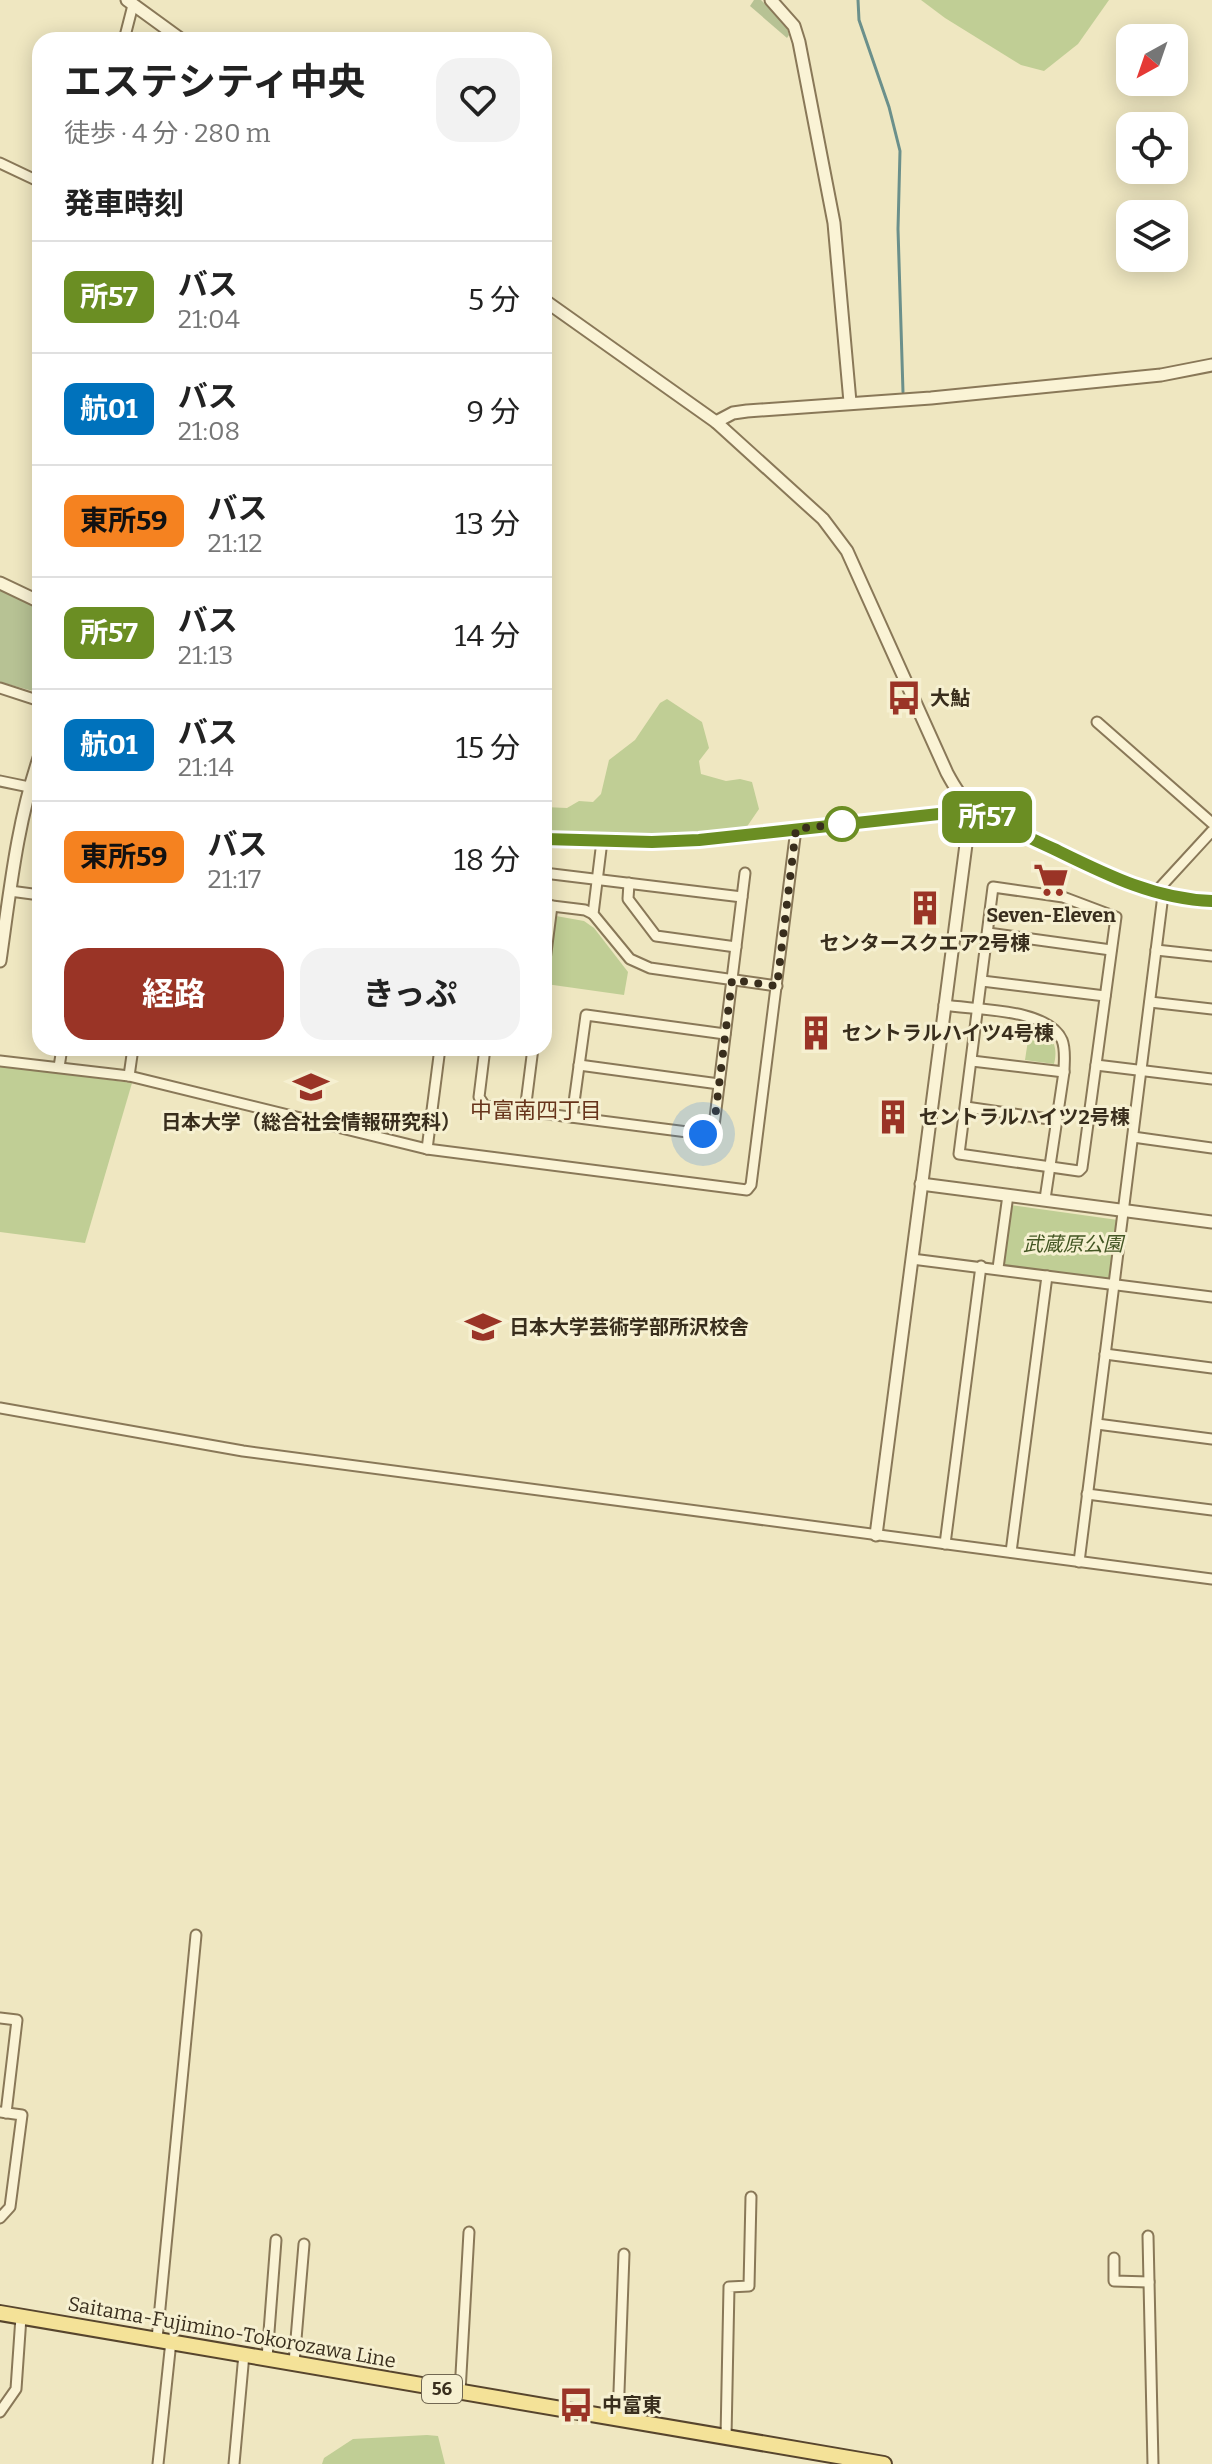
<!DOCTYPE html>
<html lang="ja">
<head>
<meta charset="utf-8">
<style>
  :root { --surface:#fff; --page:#f2f2f2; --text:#222; --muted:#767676; --line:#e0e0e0; --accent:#9a3426 }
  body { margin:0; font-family:Bitter,"Noto Sans JP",serif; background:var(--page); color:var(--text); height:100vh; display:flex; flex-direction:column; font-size:30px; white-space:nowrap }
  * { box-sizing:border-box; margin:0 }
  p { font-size:26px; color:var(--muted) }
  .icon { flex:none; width:44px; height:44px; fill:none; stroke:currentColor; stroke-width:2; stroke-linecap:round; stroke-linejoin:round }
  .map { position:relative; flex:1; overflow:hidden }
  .details { position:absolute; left:32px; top:32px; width:520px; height:1024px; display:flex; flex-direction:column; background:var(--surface); border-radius:24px; box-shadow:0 4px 20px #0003 }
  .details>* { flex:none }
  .badge { padding:0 16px; border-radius:12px; font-size:28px; line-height:52px }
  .needle { width:52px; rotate:220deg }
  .buttons { position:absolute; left:1116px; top:24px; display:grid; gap:16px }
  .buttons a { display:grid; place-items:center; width:72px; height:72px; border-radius:16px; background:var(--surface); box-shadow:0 4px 20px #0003; font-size:40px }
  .you { position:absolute; width:40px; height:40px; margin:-20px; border:6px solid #fff; border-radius:50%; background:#1a73e8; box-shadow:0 0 0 12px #1a73e833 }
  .map>.badge { position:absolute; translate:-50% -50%; box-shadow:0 0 0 4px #fff }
  h2 { padding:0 32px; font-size:30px; line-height:72px }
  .round { display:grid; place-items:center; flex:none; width:84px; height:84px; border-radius:24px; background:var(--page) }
  .head { display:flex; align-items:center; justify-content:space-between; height:136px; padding:0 32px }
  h1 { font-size:38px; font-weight:700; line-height:60px }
  .primary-button { display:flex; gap:16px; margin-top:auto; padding:16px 32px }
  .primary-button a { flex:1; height:92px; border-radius:24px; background:var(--accent); color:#fff; font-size:32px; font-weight:700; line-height:92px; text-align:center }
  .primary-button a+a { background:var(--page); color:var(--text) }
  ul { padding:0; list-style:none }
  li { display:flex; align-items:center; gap:24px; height:112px; padding:0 32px; border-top:2px solid var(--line) }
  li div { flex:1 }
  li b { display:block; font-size:30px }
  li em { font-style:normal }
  li .badge { min-width:88px; font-weight:700; text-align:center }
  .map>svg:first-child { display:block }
  .green { fill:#c0ce95 }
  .cemetery { fill:#b7c294 }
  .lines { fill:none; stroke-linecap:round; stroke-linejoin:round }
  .stream { stroke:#6b908b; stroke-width:3 }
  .minor-casing { stroke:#897858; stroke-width:13 }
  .tertiary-casing { stroke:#897858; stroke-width:15 }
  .primary-casing { stroke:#57452d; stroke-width:18 }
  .minor { stroke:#faf3d5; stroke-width:9 }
  .tertiary { stroke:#faf3d5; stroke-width:11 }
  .primary { stroke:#f4e298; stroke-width:14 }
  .line-casing { stroke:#fff; stroke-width:18 }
  .line { stroke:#6b8e23; stroke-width:12 }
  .walk { stroke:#392e1d; stroke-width:8; stroke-dasharray:0 14.4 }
  .stop-dot { fill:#fff; stroke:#6b8e23; stroke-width:4 }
  .labels { text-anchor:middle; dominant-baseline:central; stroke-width:6; stroke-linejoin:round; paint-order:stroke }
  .shield { fill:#f6f0d1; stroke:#726853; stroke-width:2 }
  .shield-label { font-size:18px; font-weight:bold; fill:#392e1d }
  .poi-label { font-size:20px; font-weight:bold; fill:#392e1d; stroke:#f6f0d1; text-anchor:start }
  .park-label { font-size:20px; font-style:italic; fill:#435623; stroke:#f6f0d1 }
  .street-label { font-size:20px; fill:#392e1d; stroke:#f6f0d1 }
  .neighbourhood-label { font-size:22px; fill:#67341b; stroke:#f6f0d1 }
</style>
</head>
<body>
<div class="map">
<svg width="1212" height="2464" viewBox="0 0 1212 2464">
  <rect width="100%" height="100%" fill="#efe7c1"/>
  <g class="green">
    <path d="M921,0H1109L1078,44L1044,71L1021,65L945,18Z"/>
    <path d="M667,699L702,722L709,748L699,761L701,774L726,781L740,779L752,782L759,809L746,828C680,840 611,837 544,832V807L567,808L579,801L593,802L601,794L609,760L635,740L660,703Z"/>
    <path d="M556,916L584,921L594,928L628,972L624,995L546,984Z"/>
    <path d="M1033,1025C1051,1033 1059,1045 1054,1064L1025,1060L1030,1027Z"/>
    <path d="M0,1065L132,1083L85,1243L0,1232Z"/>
    <path d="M1010,1205L1118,1220L1111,1278L1109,1280L1005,1266L1003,1263Z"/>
    <path d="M427,2435L438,2436L445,2464H322L324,2458L353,2439Z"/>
  </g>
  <g class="cemetery">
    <path d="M754,0H761L786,25L789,35L787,38L750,6Z"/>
    <path d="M0,588L40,609V693L0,682Z"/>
  </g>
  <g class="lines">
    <path class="stream" d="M858,0L859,20L889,107L900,151L898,229L903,392"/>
    <g class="minor-casing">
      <g id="minor">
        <path d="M124,40L133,5"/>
        <path d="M0,163L40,182"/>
        <path d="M0,688L40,701"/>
        <path d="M1097,722L1212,823"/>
        <path d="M0,781L29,787"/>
        <path d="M602,841L593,914L630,959L650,968L777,986"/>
        <path d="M544,873L742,897"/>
        <path d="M629,883L628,899L656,936L736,947"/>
        <path d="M993,887L1063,897L1116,917L1082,1168L1079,1171L959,1154Z"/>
        <path d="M10,891L40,895"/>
        <path d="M1155,893L1212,831"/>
        <path d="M544,905L585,910L593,914"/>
        <path d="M988,933L1111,950"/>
        <path d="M1156,950L1212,956"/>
        <path d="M544,968L552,906"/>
        <path d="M982,981L1105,996"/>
        <path d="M1150,1002L1212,1009"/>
        <path d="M944,1005C975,1010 1048,1008 1062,1040C1066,1050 1064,1062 1064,1072L1045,1199"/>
        <path d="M485,1048L479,1097L485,1106L703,1134L714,1126L745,873"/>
        <path d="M0,1061L129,1076L427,1149L747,1190L751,1185L796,829"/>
        <path d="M972,1061L1064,1072"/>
        <path d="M579,1065L719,1084"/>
        <path d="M1096,1065L1212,1079"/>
        <path d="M59,1067L62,1048"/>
        <path d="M129,1076L133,1048"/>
        <path d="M966,1107L1056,1120"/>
        <path d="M525,1111L533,1048"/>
        <path d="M572,1117L586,1015L725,1034"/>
        <path d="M1133,1137L1212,1148"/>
        <path d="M427,1149L440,1048"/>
        <path d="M912,1259L1212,1297"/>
        <path d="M998,1268L1008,1195"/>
        <path d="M1105,1354L1212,1368"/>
        <path d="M0,1408L243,1451L1212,1579"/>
        <path d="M1097,1424L1212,1439"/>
        <path d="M1087,1494L1212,1510"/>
        <path d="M945,1544L981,1266"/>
        <path d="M1011,1552L1047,1276"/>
        <path d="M1079,1562L1163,895"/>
        <path d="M0,2018L17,2020L6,2113"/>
        <path d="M0,2112L22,2115L10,2207L0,2218"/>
        <path d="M1148,2236L1153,2464"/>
        <path d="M1114,2258V2281L1149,2282"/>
        <path d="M157,2339L196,1935"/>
        <path d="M267,2358L276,2240"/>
        <path d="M294,2363L304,2244"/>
        <path d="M460,2392L469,2232"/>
        <path d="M0,2412L16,2389L21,2317"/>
        <path d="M618,2419L624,2254"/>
        <path d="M726,2437L729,2287L749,2286L751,2197"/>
        <path d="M158,2464L171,2341"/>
        <path d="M234,2464L244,2354"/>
      </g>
    </g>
    <g class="tertiary-casing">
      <g id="tertiary">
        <path d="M127,0L182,40"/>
        <path d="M771,0L794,26L799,42L834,223L850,402"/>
        <path d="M544,300L716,422L823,519L847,551L947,773C954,786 961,798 973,807C994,823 1020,833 1044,844C1098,870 1150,899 1212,901"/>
        <path d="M716,422L733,413L747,411L931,398L1161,375L1212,365"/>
        <path d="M0,583L40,602"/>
        <path d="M544,839L652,842L699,840L948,813L971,806"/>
        <path d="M0,961C10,891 17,822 40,755"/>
        <path d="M921,1184L1212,1222"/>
        <path d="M876,1535L971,806"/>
      </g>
    </g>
    <g class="primary-casing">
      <path id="primary" d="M0,2313L884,2464"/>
    </g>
    <use href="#minor" class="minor"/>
    <use href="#tertiary" class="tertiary"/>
    <use href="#primary" class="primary"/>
  </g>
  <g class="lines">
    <g class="line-casing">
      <path id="line" d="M544,839L652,842L699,840L948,813L971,806C997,823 1025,836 1054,849C1105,874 1154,899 1212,901"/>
    </g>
    <use href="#line" class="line"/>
    <path class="walk" d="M703,1134L714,1126L732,980L777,986L796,829L847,823L842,824"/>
  </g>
  <defs>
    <g id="bus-bare" transform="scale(2.76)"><path d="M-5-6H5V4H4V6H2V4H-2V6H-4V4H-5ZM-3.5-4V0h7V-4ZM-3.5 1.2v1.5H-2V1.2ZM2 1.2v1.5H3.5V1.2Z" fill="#9a3426" stroke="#f6f0d1" stroke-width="2.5" paint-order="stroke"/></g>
    <g id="supermarket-bare" transform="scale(2.76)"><path d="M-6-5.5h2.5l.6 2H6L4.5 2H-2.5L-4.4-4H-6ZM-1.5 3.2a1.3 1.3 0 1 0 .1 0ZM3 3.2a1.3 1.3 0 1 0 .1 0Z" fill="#9a3426" stroke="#f6f0d1" stroke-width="2.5" paint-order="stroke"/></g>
    <g id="building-bare" transform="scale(2.76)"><path d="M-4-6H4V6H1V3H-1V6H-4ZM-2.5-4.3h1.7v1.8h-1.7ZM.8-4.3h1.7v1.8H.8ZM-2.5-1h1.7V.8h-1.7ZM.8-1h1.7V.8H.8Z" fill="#9a3426" stroke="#f6f0d1" stroke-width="2.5" paint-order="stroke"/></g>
    <g id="university-bare" transform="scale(2.76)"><path d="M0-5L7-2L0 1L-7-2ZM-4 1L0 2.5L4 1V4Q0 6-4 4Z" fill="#9a3426" stroke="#f6f0d1" stroke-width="2.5" paint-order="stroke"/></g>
  </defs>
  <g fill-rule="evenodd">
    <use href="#bus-bare" x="904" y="698"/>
    <use href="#supermarket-bare" x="1051" y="880"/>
    <use href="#building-bare" x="925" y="908"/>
    <use href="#building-bare" x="816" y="1033"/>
    <use href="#university-bare" x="311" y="1087"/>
    <use href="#building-bare" x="893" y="1117"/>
    <use href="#university-bare" x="483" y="1327"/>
    <use href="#bus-bare" x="576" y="2405"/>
  </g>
  <circle class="stop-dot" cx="842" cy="824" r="16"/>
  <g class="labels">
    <rect class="shield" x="422" y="2375" width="40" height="28" rx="6"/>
    <g class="shield-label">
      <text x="442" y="2389">56</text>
    </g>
    <g class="poi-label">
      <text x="930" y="698">大鮎</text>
      <text x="1051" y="915" text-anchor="middle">Seven-Eleven</text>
      <text x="925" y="943" text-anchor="middle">センタースクエア2号棟</text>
      <text x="842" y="1033">セントラルハイツ4号棟</text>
      <text x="919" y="1117">セントラルハイツ2号棟</text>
      <text x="311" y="1122" text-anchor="middle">日本大学（総合社会情報研究科）</text>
      <text x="509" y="1327">日本大学芸術学部所沢校舎</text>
      <text x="602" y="2405">中富東</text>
    </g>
    <g class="park-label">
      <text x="1073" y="1244">武蔵原公園</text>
    </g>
    <g class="street-label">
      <text transform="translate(232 2332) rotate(10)">Saitama-Fujimino-Tokorozawa Line</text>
    </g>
    <g class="neighbourhood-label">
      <text x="536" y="1110">中富南四丁目</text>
    </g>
  </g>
</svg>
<div class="buttons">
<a><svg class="needle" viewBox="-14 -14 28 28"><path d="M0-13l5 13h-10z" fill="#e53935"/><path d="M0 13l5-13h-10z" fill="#767676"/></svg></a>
<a><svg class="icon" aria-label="locate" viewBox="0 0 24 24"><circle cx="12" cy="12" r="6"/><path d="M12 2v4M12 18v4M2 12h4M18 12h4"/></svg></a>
<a><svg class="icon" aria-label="layers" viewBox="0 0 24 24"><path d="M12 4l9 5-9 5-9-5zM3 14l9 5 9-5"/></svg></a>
</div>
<div class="you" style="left:703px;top:1134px"></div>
<b class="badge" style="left:987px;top:817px;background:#6b8e23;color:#fff">所57</b>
<section class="details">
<div class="head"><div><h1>エステシティ中央</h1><p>徒歩 · 4 分 · 280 m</p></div><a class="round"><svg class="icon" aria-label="heart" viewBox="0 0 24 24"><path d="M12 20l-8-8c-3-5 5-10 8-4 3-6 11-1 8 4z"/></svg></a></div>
<h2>発車時刻</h2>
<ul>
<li><span class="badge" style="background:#6b8e23;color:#fff">所57</span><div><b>バス</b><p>21:04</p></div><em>5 分</em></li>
<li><span class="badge" style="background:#0072bc;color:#fff">航01</span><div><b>バス</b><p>21:08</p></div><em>9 分</em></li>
<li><span class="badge" style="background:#f58220;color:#111">東所59</span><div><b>バス</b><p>21:12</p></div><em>13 分</em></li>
<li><span class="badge" style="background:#6b8e23;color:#fff">所57</span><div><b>バス</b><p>21:13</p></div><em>14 分</em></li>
<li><span class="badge" style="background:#0072bc;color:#fff">航01</span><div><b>バス</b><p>21:14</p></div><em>15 分</em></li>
<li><span class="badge" style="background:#f58220;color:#111">東所59</span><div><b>バス</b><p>21:17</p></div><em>18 分</em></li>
</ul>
<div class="primary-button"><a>経路</a><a>きっぷ</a></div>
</section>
</div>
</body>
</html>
